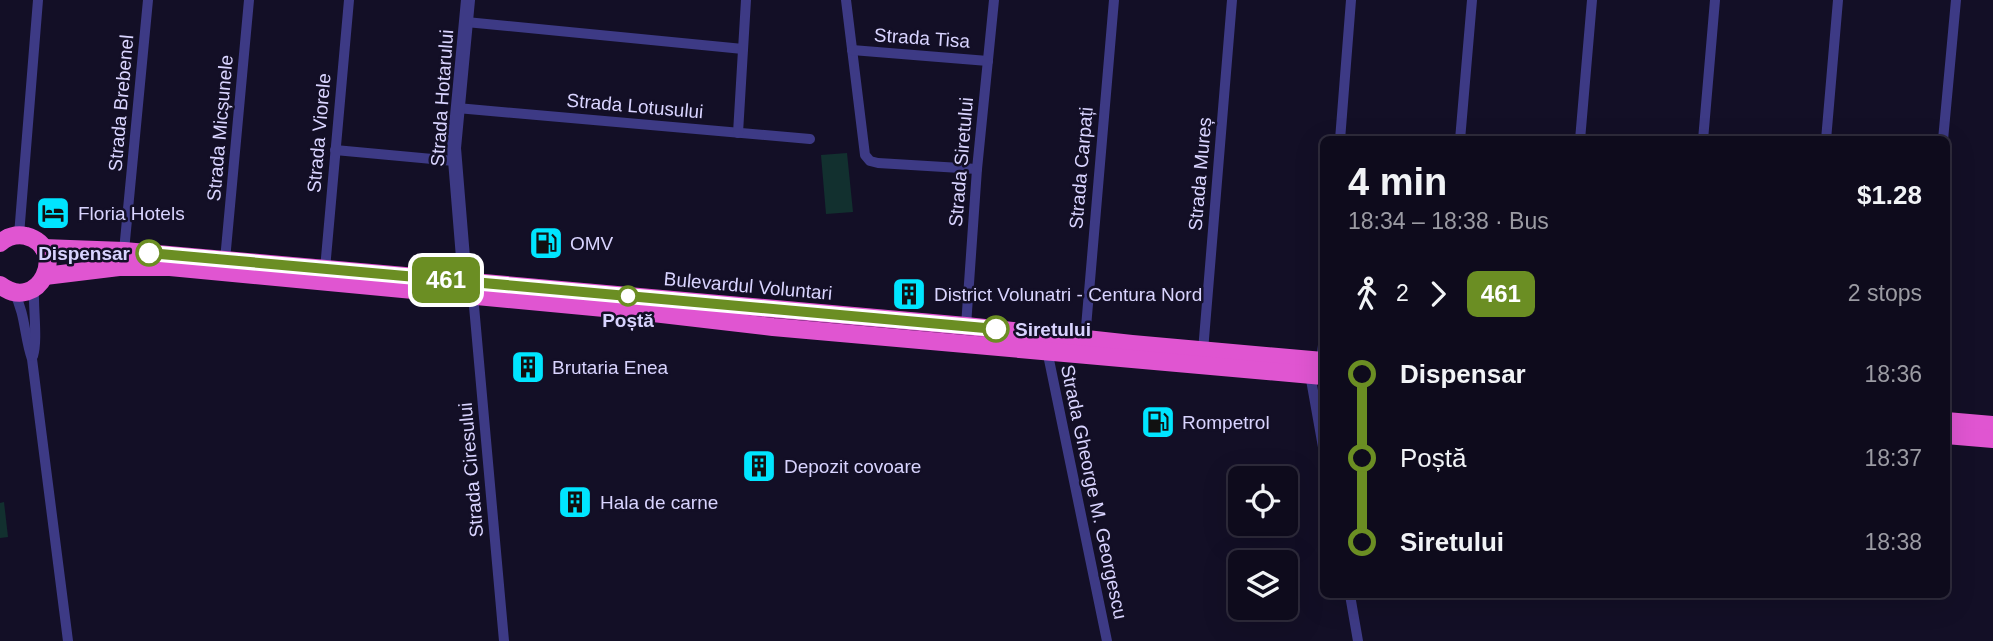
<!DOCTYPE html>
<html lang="en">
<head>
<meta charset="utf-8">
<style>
  :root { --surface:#0e0b1c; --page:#171425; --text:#f1f3f6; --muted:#9b9ba3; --line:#2e2b3b }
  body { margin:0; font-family:Helvetica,sans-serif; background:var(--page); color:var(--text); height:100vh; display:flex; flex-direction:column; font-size:26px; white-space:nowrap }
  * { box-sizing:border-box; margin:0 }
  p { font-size:23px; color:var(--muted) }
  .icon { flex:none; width:38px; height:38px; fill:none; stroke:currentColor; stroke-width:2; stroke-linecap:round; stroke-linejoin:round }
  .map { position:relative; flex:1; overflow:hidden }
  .details { position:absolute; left:1320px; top:136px; width:630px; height:462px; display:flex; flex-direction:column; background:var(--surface); border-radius:10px; box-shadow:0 7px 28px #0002,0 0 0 2px var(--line) }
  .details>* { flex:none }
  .badge { padding:0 14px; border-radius:10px; font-size:24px; line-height:46px }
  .fabs { position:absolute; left:1228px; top:466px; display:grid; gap:14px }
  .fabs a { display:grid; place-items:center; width:70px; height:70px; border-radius:10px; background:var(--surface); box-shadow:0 7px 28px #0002,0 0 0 2px var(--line); font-size:35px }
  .map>.badge { position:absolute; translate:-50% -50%; box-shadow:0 0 0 4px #fff }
  .legs { display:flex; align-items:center; gap:10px; height:77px; padding:0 28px; font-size:23px }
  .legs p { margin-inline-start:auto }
  .overview { display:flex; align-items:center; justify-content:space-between; height:119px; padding:0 28px }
  h1 { font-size:38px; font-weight:800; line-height:52px }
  ul { padding:0 28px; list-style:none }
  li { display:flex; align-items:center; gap:24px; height:84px; font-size:26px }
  li i { display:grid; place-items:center; width:10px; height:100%; margin:0 9px; background:currentColor }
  li i::after { content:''; width:18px; height:18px; margin:-9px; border:5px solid; border-radius:50%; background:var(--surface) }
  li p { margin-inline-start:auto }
  li:first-child i { background:linear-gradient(#0000 50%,currentColor 0) }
  li:last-child i { background:linear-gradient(currentColor 50%,#0000 0) }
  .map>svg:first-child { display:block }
  .green { fill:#12302f }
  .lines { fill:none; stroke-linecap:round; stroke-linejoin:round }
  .minor { stroke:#3d3a85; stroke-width:10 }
  .tertiary { stroke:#3d3a85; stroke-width:14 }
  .trunk { stroke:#e055d1; stroke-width:18 }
  .line-1-casing { stroke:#fff; stroke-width:16 }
  .line-1 { stroke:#6b8e23; stroke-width:10 }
  .stop-1-dot { fill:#fff; stroke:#6b8e23; stroke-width:3.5 }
  .labels { text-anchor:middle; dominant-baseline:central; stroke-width:5; stroke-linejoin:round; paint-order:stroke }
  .street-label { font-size:19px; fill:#d9d4ff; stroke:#130f26 }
  .poi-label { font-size:19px; fill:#d9d4ff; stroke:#130f26; text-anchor:start }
  .stop-label { font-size:19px; font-weight:bold; fill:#d9d4ff; stroke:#130f26; text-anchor:end }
</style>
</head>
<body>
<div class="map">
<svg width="1993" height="641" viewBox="0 0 1993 641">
  <rect width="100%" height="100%" fill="#130f26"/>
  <g class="green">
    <path d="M847,153L853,212L826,214L821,155Z"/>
    <path d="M4,502L8,537L0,538V503Z"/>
  </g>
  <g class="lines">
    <g class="minor">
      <path d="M846,0L865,155L870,161L878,163L977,169"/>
      <path d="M466,22L743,49"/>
      <path d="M852,50L988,61"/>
      <path d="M457,108L810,139"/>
      <path d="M738,133L746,0"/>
      <path d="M1340,140L1351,0"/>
      <path d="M1460,140L1472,0"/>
      <path d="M1580,140L1592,0"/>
      <path d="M1703,140L1715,0"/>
      <path d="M1826,140L1838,0"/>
      <path d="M1943,140L1956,0"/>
      <path d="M335,150L454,161"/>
      <path d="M19,235L38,0"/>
      <path d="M124,251L148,0"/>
      <path d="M225,260L249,0"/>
      <path d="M325,269L349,0"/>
      <path d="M14,292C26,316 24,336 32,359L68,641"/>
      <path d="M473,295L504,641"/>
      <path d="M966,326L977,169L994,0"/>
      <path d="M1085,339L1114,0"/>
      <path d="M1047,350L1107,641"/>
      <path d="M1203,351L1232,0"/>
      <path d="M33,356C38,340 33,308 34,288"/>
      <path d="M1321,361L1323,345"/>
      <path d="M1310,374L1323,447"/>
      <path d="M1350,595L1358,641"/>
    </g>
    <path class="tertiary" d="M465,282L454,148L468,0"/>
    <g class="trunk">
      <path d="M0,243C7,237 16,234 26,236C70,248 39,315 0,285"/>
      <path d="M43,248L124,251L966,326L1132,344L1323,361"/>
      <path d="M45,276L119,267H170L636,311L773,327L1323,376"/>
      <path d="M1946,421L1993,425"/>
      <path d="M1946,435L1993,439"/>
    </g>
  </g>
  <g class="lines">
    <g class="line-1-casing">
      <path id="line-1" d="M149,253L996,329"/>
    </g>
    <use href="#line-1" class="line-1"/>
  </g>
  <defs>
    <g id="hotel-square" transform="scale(1.75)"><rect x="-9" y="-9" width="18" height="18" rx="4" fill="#00e5ff" stroke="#130f26"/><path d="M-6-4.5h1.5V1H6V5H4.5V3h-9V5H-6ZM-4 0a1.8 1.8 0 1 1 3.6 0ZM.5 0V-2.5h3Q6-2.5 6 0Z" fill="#111"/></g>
    <g id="fuel-square" transform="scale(1.75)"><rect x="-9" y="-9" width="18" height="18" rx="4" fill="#00e5ff" stroke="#130f26"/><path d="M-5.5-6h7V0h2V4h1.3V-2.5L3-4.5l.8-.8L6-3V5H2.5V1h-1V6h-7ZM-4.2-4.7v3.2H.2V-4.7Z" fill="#111"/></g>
    <g id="building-square" transform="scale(1.75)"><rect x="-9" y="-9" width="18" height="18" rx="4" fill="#00e5ff" stroke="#130f26"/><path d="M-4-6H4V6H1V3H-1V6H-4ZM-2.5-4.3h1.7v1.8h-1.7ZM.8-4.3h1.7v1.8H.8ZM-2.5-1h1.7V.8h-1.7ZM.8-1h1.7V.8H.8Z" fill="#111"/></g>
  </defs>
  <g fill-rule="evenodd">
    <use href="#hotel-square" x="53" y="213"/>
    <use href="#fuel-square" x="546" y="243"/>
    <use href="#building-square" x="909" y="294"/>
    <use href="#building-square" x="528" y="367"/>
    <use href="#fuel-square" x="1158" y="422"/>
    <use href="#building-square" x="759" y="466"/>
    <use href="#building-square" x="575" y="502"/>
  </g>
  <g class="stop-1-dot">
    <circle cx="149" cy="253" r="12"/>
    <circle cx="628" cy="296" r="9"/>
    <circle cx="996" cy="329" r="12"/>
  </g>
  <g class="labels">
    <g class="street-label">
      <text transform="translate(922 38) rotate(4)">Strada Tisa</text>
      <text transform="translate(442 98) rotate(-86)">Strada Hotarului</text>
      <text transform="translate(121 103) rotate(-85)">Strada Brebenel</text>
      <text transform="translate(635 106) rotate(5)">Strada Lotusului</text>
      <text transform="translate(220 128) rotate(-85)">Strada Micșunele</text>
      <text transform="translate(319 133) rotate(-85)">Strada Viorele</text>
      <text transform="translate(961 162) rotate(-85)">Strada Siretului</text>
      <text transform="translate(1081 168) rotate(-85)">Strada Carpați</text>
      <text transform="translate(1200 174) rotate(-85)">Strada Mureș</text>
      <text transform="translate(748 286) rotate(5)">Bulevardul Voluntari</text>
      <text transform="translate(471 470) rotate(-95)">Strada Ciresului</text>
      <text transform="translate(1094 492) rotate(78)">Strada Gheorge M. Georgescu</text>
    </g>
    <g class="poi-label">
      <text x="78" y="213">Floria Hotels</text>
      <text x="570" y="243">OMV</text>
      <text x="934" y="294">District Volunatri - Centura Nord</text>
      <text x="552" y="367">Brutaria Enea</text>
      <text x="1182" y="422">Rompetrol</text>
      <text x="784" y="466">Depozit covoare</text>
      <text x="600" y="502">Hala de carne</text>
    </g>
    <g class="stop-label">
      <text x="130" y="253">Dispensar</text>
      <text x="628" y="320" text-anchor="middle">Poștă</text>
      <text x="1015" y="329" text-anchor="start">Siretului</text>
    </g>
  </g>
</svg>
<div class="fabs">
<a><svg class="icon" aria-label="locate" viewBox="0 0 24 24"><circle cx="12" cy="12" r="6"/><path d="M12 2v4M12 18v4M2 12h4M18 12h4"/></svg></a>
<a><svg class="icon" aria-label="layers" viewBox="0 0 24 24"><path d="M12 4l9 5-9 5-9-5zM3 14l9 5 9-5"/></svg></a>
</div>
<b class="badge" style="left:446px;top:280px;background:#6b8e23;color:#fff">461</b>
<section class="details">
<div class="overview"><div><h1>4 min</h1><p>18:34 – 18:38 · Bus</p></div><b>$1.28</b></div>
<div class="legs"><svg class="icon" aria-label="walk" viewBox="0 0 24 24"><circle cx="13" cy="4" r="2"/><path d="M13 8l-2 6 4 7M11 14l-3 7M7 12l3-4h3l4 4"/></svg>2<svg class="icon" aria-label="forward" viewBox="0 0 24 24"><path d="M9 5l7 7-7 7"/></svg><b class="badge" style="background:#6b8e23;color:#fff">461</b><p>2 stops</p></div>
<ul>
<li><i style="color:#6b8e23"></i><b>Dispensar</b><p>18:36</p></li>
<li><i style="color:#6b8e23"></i><span>Poștă</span><p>18:37</p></li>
<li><i style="color:#6b8e23"></i><b>Siretului</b><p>18:38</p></li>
</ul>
</section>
</div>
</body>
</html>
